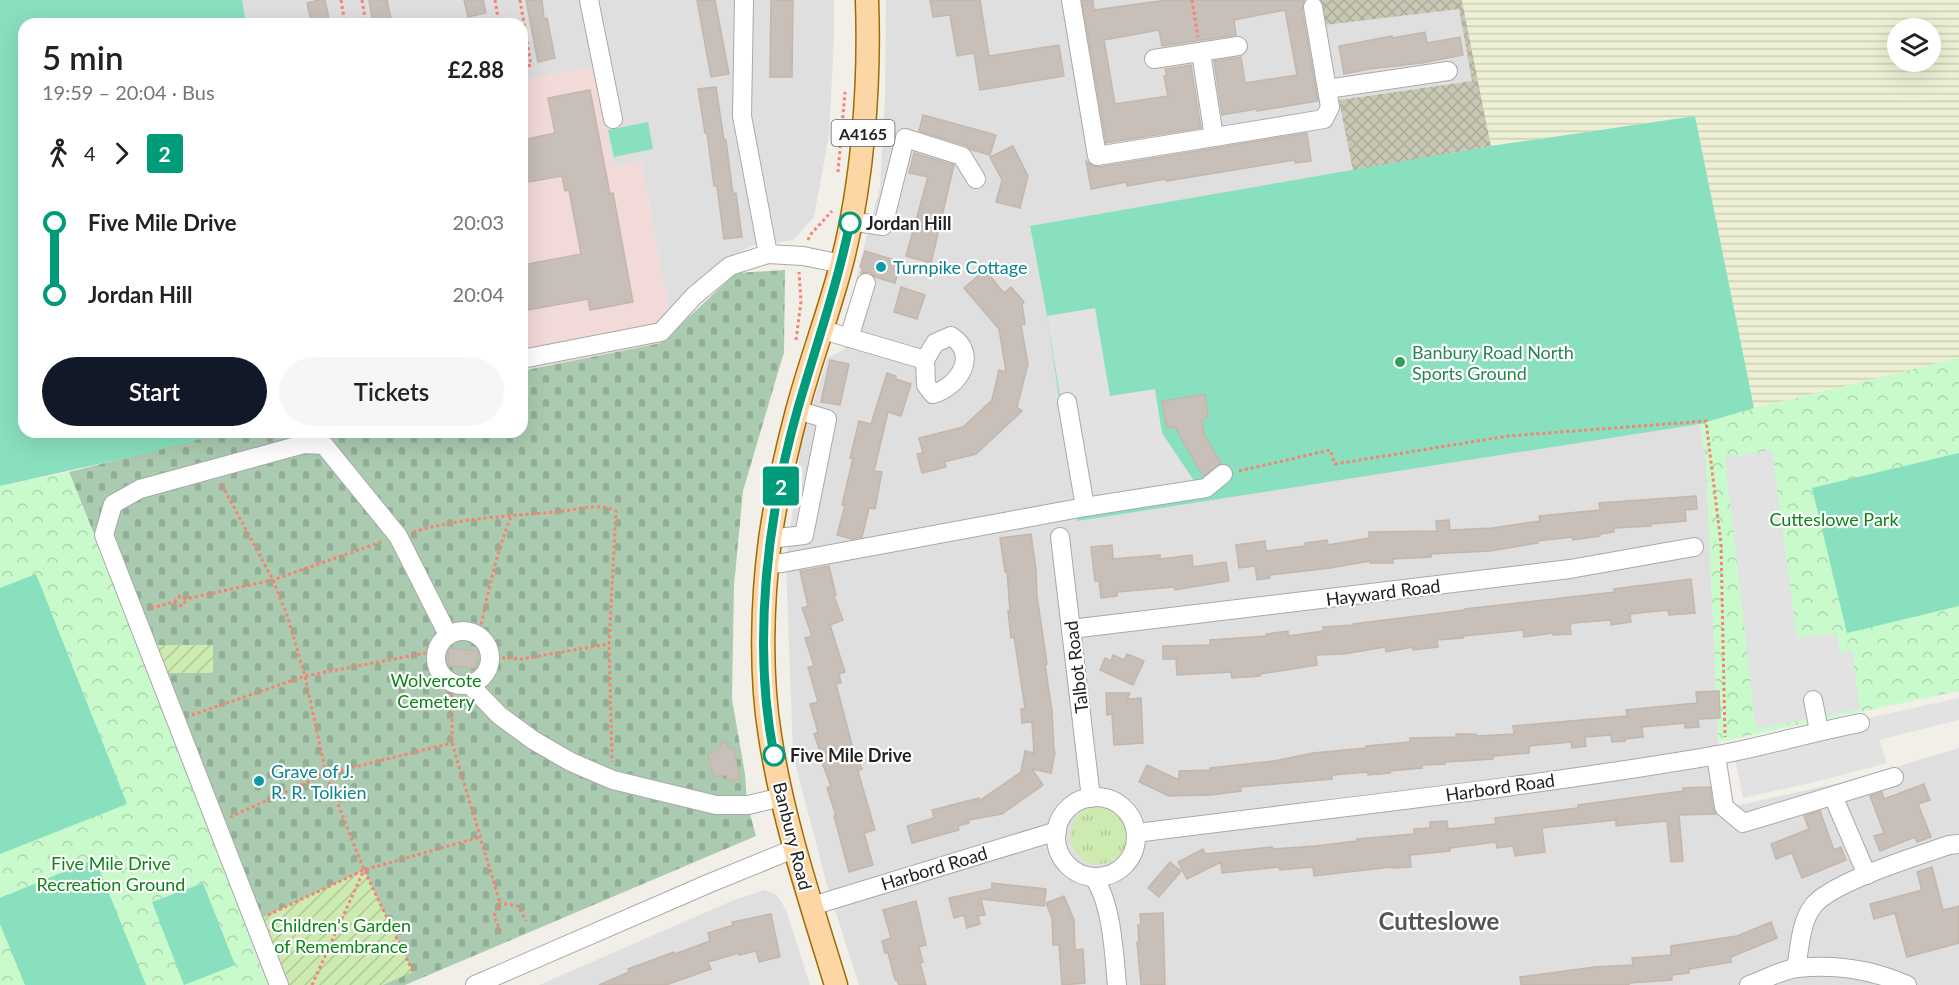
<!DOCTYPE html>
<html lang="en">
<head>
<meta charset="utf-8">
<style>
  :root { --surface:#fff; --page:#f6f6f6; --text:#222; --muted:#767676; --accent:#111827 }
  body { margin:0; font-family:Lato,sans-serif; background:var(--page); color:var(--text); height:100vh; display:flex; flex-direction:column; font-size:22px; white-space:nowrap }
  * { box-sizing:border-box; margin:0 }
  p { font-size:20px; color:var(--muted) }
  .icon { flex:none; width:33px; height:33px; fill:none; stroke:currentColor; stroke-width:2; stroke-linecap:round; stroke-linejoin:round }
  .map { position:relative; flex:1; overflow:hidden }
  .drawer { position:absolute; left:18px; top:18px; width:510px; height:420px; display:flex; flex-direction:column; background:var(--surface); border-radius:18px; box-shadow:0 6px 24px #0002 }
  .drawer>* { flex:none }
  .badge { padding:0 12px; border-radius:4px; font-size:21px; line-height:39px }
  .tools { position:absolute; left:1887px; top:18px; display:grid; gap:12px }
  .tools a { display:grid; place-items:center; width:54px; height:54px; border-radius:50%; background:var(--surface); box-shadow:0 6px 24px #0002; font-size:30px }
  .map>.badge { position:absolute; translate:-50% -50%; box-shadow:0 0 0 3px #fff }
  .legs { display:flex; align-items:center; gap:9px; height:66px; padding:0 24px; font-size:20px }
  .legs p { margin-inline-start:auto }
  .headline { display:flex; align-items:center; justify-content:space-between; height:102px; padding:0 24px }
  h1 { font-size:33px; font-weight:600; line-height:45px }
  .primary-button { display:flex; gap:12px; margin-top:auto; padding:12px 24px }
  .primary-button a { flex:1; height:69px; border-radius:36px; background:var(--accent); color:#fff; font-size:24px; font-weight:600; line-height:69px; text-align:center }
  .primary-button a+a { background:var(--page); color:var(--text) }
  ul { padding:0 24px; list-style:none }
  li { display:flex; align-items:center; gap:21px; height:72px; font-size:22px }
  li i { display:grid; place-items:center; width:9px; height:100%; margin:0 8px; background:currentColor }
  li i::after { content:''; width:15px; height:15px; margin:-8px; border:4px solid; border-radius:50%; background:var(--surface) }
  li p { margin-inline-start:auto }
  li:first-child i { background:linear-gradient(#0000 50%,currentColor 0) }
  li:last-child i { background:linear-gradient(currentColor 50%,#0000 0) }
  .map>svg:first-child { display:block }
  .residential { fill:#e0dfdf }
  .commercial { fill:#f2dad9 }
  .construction { fill:url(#construction-cross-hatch) }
  .farmland { fill:url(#farmland-rules); fill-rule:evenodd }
  .grass { fill:url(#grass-tufts) }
  .cemetery { fill:url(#cemetery-stones) }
  .park { fill:url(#park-crowns) }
  .garden { fill:url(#garden-furrows) }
  .pitch { fill:#88e0be }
  .parking { fill:#e2e2e2 }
  .building { fill:#c7bfb8; stroke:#c4b6ab; stroke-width:1.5 }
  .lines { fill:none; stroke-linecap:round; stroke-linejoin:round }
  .minor-casing { stroke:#a9a9a9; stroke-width:20 }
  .major-casing { stroke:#a06b00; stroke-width:25 }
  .path { stroke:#fa8072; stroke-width:3; stroke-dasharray:3 3; stroke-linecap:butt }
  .minor { stroke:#fff; stroke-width:18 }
  .major { stroke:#fcd6a4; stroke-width:22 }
  .line-1-casing { stroke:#fff; stroke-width:14 }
  .line-1 { stroke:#009b79; stroke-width:9 }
  .stop-1-dot { fill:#fff; stroke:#009b79; stroke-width:3 }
  .culture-dot { fill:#0f9aa8; stroke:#fff; stroke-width:2 }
  .leisure-dot { fill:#2e9e5b; stroke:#fff; stroke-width:2 }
  .labels { text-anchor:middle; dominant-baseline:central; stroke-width:4.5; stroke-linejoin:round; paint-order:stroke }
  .shield { fill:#fff; stroke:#646464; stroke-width:1.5 }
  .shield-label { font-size:16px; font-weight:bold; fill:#222 }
  .stop-label { font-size:18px; font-weight:bold; fill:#222; stroke:#fff; text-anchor:start }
  .culture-label { font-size:18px; fill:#0d838f; stroke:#fff; text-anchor:start }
  .leisure-label { font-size:18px; fill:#27864d; stroke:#fff; text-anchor:start }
  .park-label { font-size:18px; fill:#0c8416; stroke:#fff }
  .street-label { font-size:18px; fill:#222; stroke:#fff }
  .district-label { font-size:24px; font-weight:bold; fill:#555; stroke:#fff }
</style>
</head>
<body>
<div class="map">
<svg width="1959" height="985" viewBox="0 0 1959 985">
  <defs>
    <pattern id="construction-cross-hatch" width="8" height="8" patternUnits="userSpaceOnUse" patternTransform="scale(1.5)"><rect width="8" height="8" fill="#c7c7b4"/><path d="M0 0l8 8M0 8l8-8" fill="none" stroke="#abab9a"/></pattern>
    <pattern id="farmland-rules" width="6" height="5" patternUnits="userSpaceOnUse" patternTransform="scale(1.5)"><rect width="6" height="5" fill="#eef0d5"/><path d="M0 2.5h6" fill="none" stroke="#ccceb7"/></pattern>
    <pattern id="grass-tufts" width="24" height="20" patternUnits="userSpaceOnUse" patternTransform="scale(1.5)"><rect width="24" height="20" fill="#cdebb0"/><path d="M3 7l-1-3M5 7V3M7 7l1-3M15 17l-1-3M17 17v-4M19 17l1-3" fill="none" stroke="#b0c997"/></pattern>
    <pattern id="cemetery-stones" width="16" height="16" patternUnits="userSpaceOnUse" patternTransform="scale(1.5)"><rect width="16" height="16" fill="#aacbaf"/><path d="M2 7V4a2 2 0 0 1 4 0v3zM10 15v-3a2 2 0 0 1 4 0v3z" fill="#92ae96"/></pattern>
    <pattern id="park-crowns" width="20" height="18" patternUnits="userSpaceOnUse" patternTransform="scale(1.5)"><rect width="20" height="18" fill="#c8facc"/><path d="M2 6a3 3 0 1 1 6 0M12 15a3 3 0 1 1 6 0" fill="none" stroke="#acd6af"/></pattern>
    <pattern id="garden-furrows" width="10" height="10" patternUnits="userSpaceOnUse" patternTransform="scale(1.5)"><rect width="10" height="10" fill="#cdebb0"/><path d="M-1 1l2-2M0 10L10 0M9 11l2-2" fill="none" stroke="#b0c997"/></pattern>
  </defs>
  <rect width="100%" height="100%" fill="#f2efe9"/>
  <g class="residential">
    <path d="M242,0H834V38L829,135L814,217L793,240L752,246L731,256L669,313L641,161L613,167L594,67L522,81V24H246Z"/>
    <path d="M886,0H1320L1325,25L1459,8L1472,81L1340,100L1353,171L1030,227L1047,316L1077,520L1700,424L1706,458L1718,742L1735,806L1852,780L1959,748V985H859L827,885L793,755L786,562L801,444L827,358L845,349L849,323L846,315L850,311L860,262L880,187L885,99Z"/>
    <path d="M765,890L777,895L786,910L810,985H539L734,900Z"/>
  </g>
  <path class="commercial" d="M594,67L613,167L641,161L669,313L662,343L522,371V81Z"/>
  <path class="construction" d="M1320,0H1462L1491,146L1353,171L1339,100L1472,81L1459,9L1325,25Z"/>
  <path class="farmland" d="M1462,0H1959V358L1754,408L1695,116L1491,146ZM1898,28H1930V62H1898Z"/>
  <circle class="grass" cx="1099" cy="835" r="29"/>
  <path class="cemetery" d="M785,270L784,352L743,491L734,585L732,699L745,774L747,803L756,836L405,985H275L69,472L226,432H522V371L661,343L736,273Z"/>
  <g class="park">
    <path d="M1959,358V691L1718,742L1706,458L1700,424L1754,408Z"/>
    <path d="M69,472L275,985H0V486Z"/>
  </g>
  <g class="garden">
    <path d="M152,645H213V673H162Z"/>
    <path d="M364,870L413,972L383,985H279L255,921Z"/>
  </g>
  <g class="pitch">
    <path d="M0,0H242L246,24H24V432H226L148,453L0,486Z"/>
    <path d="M1695,116L1754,408L1700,424L1077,521L1047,316L1030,226L1491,146Z"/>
    <path d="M648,122L653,149L614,157L608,130Z"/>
    <path d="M1959,453V606L1847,633L1812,488Z"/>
    <path d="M36,574L127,804L0,854V588Z"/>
    <path d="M95,859L146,985H25L0,924V898Z"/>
    <path d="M203,883L235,965L184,985L152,902Z"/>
  </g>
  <g class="parking">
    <path d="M1095,308L1110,396L1155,389L1162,433L1197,485L1078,506L1047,316Z"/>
    <path d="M1772,450L1797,638L1837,633L1840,653L1852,650L1860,709L1756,729L1725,458Z"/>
    <path d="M1959,698V720L1879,740L1887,763L1811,783L1743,798L1733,748Z"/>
  </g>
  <g class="building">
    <path d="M319,0H325L330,24H312L307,3Z"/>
    <path d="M369,0H387L392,24H373Z"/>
    <path d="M464,0H483L486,13L468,17Z"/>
    <path d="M526,0H542L544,19L547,18L555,58L538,62Z"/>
    <path d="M697,0H715L729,74L711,77Z"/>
    <path d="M771,0H793L792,77H770Z"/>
    <path d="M930,0H980L989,56L1059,45L1064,76L980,90L974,53L957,56L950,15L933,17Z"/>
    <path d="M1082,0H1093L1094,10L1167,0H1304L1302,9L1318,101L1257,111V109L1222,115L1214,61L1241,57L1245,83L1297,75L1285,10L1234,20L1236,35L1162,46L1159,30L1104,40L1115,104L1168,96L1164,76L1167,75L1165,69L1191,65L1201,128L1106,143Z"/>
    <path d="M1425,32L1427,43L1460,37L1463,55L1422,63L1369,69L1344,74L1339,46L1392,36V38Z"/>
    <path d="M716,87L724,140H726L733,194L736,193L742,237L724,239L717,186H714L707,133H705L698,89Z"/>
    <path d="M590,90L610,194L613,193L633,302L590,310L588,299L522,311V265L581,254L569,190L565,191L562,176L522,183V140L555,133L548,98Z"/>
    <path d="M923,115L996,135L990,155L972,150L965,145L919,131Z"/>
    <path d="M1307,133L1311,161L1295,163V160L1166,181V179L1127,186V182L1091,189L1086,161L1093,166L1099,167Z"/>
    <path d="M1013,146L1028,176L1020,208L996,202L1002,180L990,157Z"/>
    <path d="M914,153L954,165L931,263L906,256L928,177L909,173Z"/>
    <path d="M865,251L901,262L895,283L875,277L870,272L861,273L863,268L860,267Z"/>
    <path d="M985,270L1004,293L1011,287L1024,302L1022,304L1025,324L1021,325L1028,364L1017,407L1022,411L976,454L944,462L946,467L922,473L917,454L923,453L919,438L963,427L992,400L999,370L1006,372L999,329L964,288Z"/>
    <path d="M901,287L925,295L917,319L894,312Z"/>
    <path d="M830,360L849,364L840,405L821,402Z"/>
    <path d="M887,373L896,376V379L911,384L901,416L888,412L874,471L882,472L875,509L869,508L862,537L852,539L837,535L845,505H842L853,458H850L859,421L871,424Z"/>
    <path d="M1205,394L1208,416L1202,420L1204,435L1221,463L1203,476L1175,427L1167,428L1162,401Z"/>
    <path d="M1696,496L1697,509L1685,510L1686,521L1651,524V526L1614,528V532L1600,534V536L1573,540L1572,537L1537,541L1538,543L1490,551L1431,554V557L1393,559V563H1370V561L1330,568L1269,575L1270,578L1257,580L1255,566L1239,568L1236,545L1265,541L1266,551L1305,546V543L1327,540L1328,545L1369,538V532L1437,531L1436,521L1449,520L1450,530L1492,528L1540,521L1539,516L1600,510L1599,503Z"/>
    <path d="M1031,534L1036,570L1037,596L1047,664H1045L1052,711L1054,751L1055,752L1051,773L1032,769L1043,785L1002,814L968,820L969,823L958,826L959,830L912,843L907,826L934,818L932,810L979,798V801L1021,772L1025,751L1034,753L1032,722L1022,723L1021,709L1025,708L1014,637L1011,638L1008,611H1010L1007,571L1005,572L1000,538Z"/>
    <path d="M1112,545L1113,559L1160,555V559L1192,555L1193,567L1226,562L1229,581L1175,590L1174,587L1117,592V596L1101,598L1099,581H1095L1091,547Z"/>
    <path d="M829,566L836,595L834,596L843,620L830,625L845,672L839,674L841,683L836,684L852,745L862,769L858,771L875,830L864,833L873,865L849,872L834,816H836L827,788L831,786L821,760L823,759L814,734L818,732L810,704L818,702L808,667L814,666L805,638L812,636L802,608L808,606L800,571Z"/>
    <path d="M1691,579L1695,613L1669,615L1668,610L1630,614L1631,622L1611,625V620L1573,623L1570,625L1571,634L1553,635V633L1524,637L1523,630L1463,636V638L1437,640L1438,647L1413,650V647L1386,652L1385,647L1344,654L1316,655L1317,665L1260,674V676L1232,678L1231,672L1177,675L1176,659H1163V646L1210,645V640L1267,636L1266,634L1288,631V636L1323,631V627L1353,625V624L1465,610V609L1615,592L1614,589Z"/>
    <path d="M449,648L478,651L476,668L448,666Z"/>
    <path d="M1127,654L1144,661L1133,685L1100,670L1105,658L1111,661L1113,655L1124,660Z"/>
    <path d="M1719,691L1720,718L1698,719L1699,727L1685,728V723L1642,727L1643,737L1624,739L1625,741L1612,742L1611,735L1585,737L1586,746L1572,748L1571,742L1529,746V753L1493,756V759L1445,762V764L1422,765V768L1390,771V773L1368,775V772L1332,775V779L1240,787L1241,791L1211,795L1169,796L1139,782L1147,765L1179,780V771L1210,770V768L1274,761L1313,753L1366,748V746L1410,742V738L1456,737V734H1476V736L1514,734L1513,726L1627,716L1626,710L1697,703L1696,692Z"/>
    <path d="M1106,693H1130L1127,699L1141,698L1143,743L1114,745L1112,714L1107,715Z"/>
    <path d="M722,740L730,749L733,748L740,779L728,781L726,775L713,777L708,754L718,751Z"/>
    <path d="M1924,784L1930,800L1918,804L1931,837L1917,842L1915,837L1880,851L1874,836L1884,833L1870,796L1882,792L1884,799Z"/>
    <path d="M1710,787L1713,809L1716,814L1679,815L1683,861L1671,862L1667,821L1616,826V820L1542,828L1545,852L1515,856L1513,846L1497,848L1496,842L1450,848V851L1410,855L1411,867L1392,868V867L1314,876L1313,867L1280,870L1279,867L1222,873L1221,862L1187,879L1178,862L1203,849L1205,854L1272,847L1273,849L1315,846L1357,841V839L1414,834V829L1430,828V822L1447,821L1448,829L1496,824L1495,818L1578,808V805L1683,791V788Z"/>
    <path d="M1820,811L1834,850L1841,847L1846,860L1802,878L1792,853L1776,859L1771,844L1809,829L1804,816Z"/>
    <path d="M1170,862L1181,871L1159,897L1148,888Z"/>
    <path d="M1932,867L1943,910L1959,906V943L1907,957L1895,913L1874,919L1870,904L1922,890L1917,872Z"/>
    <path d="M992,883L1046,889L1044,906L981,899L985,915L978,916L980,924L967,928L964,915L954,918L949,898L992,889Z"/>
    <path d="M1064,896L1074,920L1075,950L1083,949L1085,983L1062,985L1059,945H1053L1052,918L1046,903Z"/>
    <path d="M916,901L926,945L919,947L923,962L920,963L926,985H899L897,980H895L888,953H885L882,941L891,938L883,910Z"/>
    <path d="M1163,913L1165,985H1141L1137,942H1139L1138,925H1141L1140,914Z"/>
    <path d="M771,914L780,957L759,962L756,951L739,955V953L708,962L711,969L666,985H599L629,972L628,969L674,952L675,954L710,941L708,933L733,925L732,922Z"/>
    <path d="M1771,922L1777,938L1731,957V962L1689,969V973L1672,975V980L1629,983V985H1521L1520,977L1595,967L1633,965L1632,958L1671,955V946L1737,936Z"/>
  </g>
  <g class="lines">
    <g class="minor-casing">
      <g id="minor">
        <path d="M589,0L613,119"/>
        <path d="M744,0L742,116L768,254"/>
        <path d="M1071,0L1097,156L1214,137L1201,53"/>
        <path d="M1154,59L1238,46"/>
        <path d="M1327,89L1448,71"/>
        <path d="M1214,137L1324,119L1330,107L1313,7"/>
        <path d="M850,221L883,226L905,138L962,156L976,179"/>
        <path d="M823,330L925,360L935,343L951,336C979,354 960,386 933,394L926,385L925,360"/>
        <path d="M849,338L866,283"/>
        <path d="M522,359L661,332L694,296L730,266L768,254L803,256L842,264"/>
        <path d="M1067,402L1085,507"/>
        <path d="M1060,537L1091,798"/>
        <path d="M770,539L804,535L827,419L797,410"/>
        <path d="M768,564L782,563L1085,507L1206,488L1223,474"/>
        <path d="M1071,629L1570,569L1694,547"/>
        <circle cx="463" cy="658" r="27"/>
        <path d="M470,685L499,715L533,740L571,762L613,780L716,805H748L782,797"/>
        <path d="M1813,700L1819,731"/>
        <path d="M1716,755L1724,807L1743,823L1894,777"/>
        <path d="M1833,796L1867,875"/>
        <circle cx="1096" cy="837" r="40"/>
        <path d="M1137,833C1331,808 1526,788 1718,755C1766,746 1813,732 1860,723"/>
        <path d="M1094,878C1112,904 1114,954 1117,985"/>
        <path d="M812,906L1057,831"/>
        <path d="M1796,968C1800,948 1800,923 1813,906C1831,882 1918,856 1949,845L1959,844"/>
        <path d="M279,985L104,535L113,504L140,489L304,444L324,445L398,536L448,635"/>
        <path d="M475,985L710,883L796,848"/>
        <path d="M1749,985C1764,980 1781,970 1797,968C1834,964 1873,970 1907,985"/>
      </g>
    </g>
    <g class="major-casing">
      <path id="major" d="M836,985C811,903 783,821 770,736C760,675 762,601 770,540C776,497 786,453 797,411C810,362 828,315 841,266C863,184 870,84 867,0"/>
    </g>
    <g class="path">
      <path d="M341,0L345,24"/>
      <path d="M362,0L366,24"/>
      <path d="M495,0L499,24"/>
      <path d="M520,0L531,65L522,67"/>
      <path d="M1192,0L1198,37"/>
      <path d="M838,172L845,92"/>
      <path d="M808,240L810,235L832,211"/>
      <path d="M796,340L801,302L799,272"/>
      <path d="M1239,471L1330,450L1335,464L1508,436L1706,421L1721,544L1725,737"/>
      <path d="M222,485L273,580L287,615L305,676L326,774L364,870L413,972"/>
      <path d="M413,532C459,518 508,516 556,512C577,510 597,502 616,511L609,644L612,762"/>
      <path d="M174,602L182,606L186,600"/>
      <path d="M151,608L174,602L180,596L186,599L273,580L381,542"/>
      <path d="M479,636C487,596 496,553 512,514"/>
      <path d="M490,657L521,659L609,644"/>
      <path d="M452,689V743L500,903"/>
      <path d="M192,715L305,676L436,651"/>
      <path d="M230,817L326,774L452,743"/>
      <path d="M268,915L364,870L480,837"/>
      <path d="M501,932L494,916L500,903L518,906L526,921"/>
      <path d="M312,985L363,872"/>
    </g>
    <use href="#minor" class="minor"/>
    <use href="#major" class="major"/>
  </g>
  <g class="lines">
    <g class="line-1-casing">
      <path id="line-1" d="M774,755C752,644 767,516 798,408C816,346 837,286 850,223"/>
    </g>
    <use href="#line-1" class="line-1"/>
  </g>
  <g class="stop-1-dot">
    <circle cx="850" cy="223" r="10"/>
    <circle cx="774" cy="755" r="10"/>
  </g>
  <g class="culture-dot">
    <circle cx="881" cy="267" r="6"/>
    <circle cx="259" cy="781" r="6"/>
  </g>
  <circle class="leisure-dot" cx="1400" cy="362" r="6"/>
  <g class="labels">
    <rect class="shield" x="831.5" y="120" width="63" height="26" rx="4.5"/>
    <g class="shield-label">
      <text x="863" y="133">A4165</text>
    </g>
    <g class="stop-label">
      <text x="866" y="223">Jordan Hill</text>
      <text x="790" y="755">Five Mile Drive</text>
    </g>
    <g class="culture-label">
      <text x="893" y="267">Turnpike Cottage</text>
      <text x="271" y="771">Grave of J.<tspan x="271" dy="21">R. R. Tolkien</tspan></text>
    </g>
    <g class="leisure-label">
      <text x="1412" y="352">Banbury Road North<tspan x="1412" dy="21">Sports Ground</tspan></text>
    </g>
    <g class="park-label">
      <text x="1834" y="519">Cutteslowe Park</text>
      <text x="436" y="680">Wolvercote<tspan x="436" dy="21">Cemetery</tspan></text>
      <text x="111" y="863">Five Mile Drive<tspan x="111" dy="21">Recreation Ground</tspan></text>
      <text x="341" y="925">Children's Garden<tspan x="341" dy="21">of Remembrance</tspan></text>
    </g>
    <g class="street-label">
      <text transform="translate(1383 592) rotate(-7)">Hayward Road</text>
      <text transform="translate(1076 667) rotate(-97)">Talbot Road</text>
      <text transform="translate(1500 787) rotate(-8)">Harbord Road</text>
      <text transform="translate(793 836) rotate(76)">Banbury Road</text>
      <text transform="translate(934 868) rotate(-17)">Harbord Road</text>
    </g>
    <g class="district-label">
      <text x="1439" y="920">Cutteslowe</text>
    </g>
  </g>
</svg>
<div class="tools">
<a><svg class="icon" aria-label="layers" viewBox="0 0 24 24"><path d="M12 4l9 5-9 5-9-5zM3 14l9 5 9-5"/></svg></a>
</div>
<b class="badge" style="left:781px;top:486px;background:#009b79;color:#fff">2</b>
<section class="drawer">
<div class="headline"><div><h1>5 min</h1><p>19:59 – 20:04 · Bus</p></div><b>£2.88</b></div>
<div class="legs"><svg class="icon" aria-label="walk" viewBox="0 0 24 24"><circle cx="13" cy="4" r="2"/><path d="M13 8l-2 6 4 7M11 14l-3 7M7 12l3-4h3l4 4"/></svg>4<svg class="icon" aria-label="forward" viewBox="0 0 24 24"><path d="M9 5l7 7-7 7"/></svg><b class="badge" style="background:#009b79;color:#fff">2</b></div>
<ul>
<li><i style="color:#009b79"></i><b>Five Mile Drive</b><p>20:03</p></li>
<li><i style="color:#009b79"></i><b>Jordan Hill</b><p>20:04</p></li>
</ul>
<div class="primary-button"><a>Start</a><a>Tickets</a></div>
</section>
</div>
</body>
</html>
